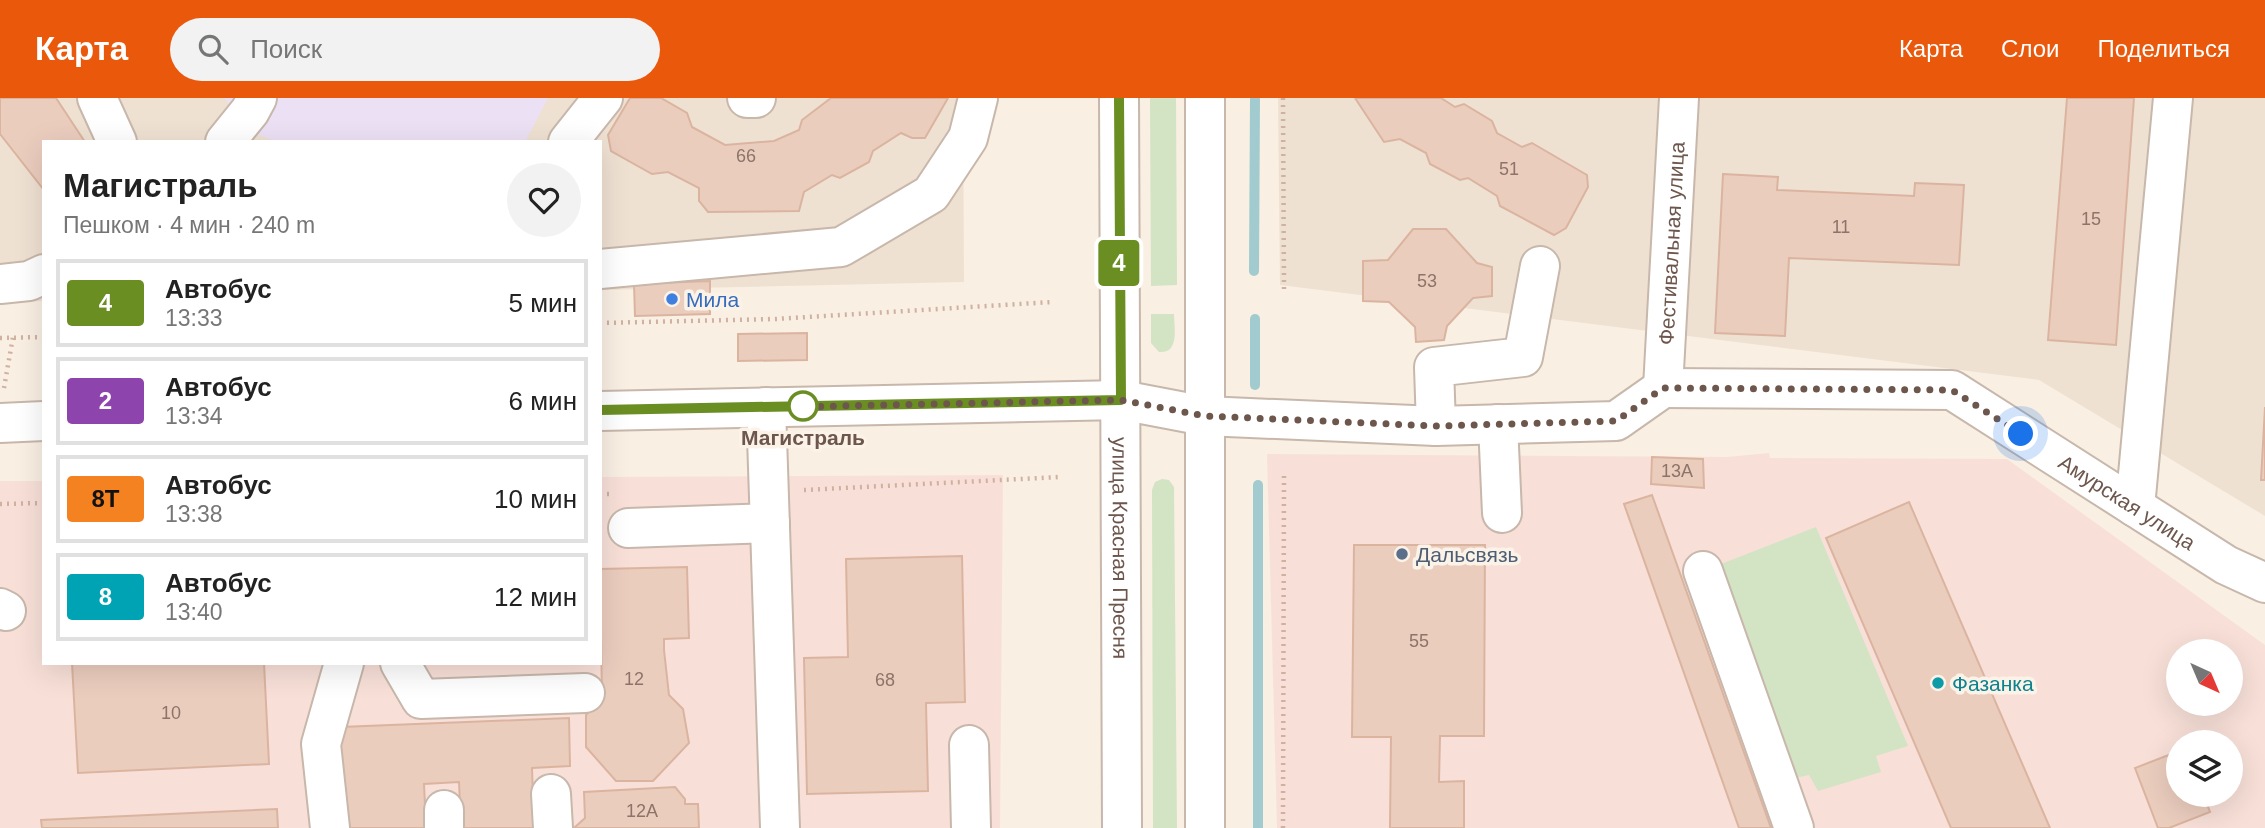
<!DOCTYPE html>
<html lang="ru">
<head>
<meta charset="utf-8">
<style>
  :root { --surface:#fff; --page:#f2f2f2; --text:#222; --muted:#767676; --line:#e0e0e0; --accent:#ea580c }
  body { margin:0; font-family:Arial,sans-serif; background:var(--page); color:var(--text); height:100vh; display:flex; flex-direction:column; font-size:26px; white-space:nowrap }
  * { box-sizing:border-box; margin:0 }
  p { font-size:23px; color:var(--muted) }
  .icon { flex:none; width:38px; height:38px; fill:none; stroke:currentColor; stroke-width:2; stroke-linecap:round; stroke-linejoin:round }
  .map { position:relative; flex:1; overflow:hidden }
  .sheet { position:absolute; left:42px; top:42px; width:560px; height:525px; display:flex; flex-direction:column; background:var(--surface); border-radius:0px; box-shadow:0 7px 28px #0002 }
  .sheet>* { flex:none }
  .badge { padding:0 14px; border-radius:5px; font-size:24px; line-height:46px }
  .needle { width:46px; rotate:136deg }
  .tools { position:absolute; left:2166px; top:541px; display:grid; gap:14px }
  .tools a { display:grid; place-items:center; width:77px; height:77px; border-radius:50%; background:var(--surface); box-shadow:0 7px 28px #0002; font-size:35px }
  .you { position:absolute; width:35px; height:35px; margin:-18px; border:5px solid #fff; border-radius:50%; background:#1a73e8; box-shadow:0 0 0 10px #1a73e833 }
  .map>.badge { position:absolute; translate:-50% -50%; box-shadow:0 0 0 4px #fff }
  .round { display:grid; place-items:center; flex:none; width:74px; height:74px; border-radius:37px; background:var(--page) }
  .summary { display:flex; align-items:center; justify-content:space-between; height:119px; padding:0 21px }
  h1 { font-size:33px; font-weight:600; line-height:52px }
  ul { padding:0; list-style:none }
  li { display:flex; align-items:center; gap:21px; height:88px; margin:0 14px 10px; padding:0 7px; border:4px solid var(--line); border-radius:0px }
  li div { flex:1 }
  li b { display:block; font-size:26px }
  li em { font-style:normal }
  li .badge { min-width:77px; font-weight:700; text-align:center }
  header { display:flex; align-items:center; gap:42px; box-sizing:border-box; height:98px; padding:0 35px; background:var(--accent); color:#fff }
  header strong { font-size:33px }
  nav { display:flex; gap:38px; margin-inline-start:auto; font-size:24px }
  .search { width:490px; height:63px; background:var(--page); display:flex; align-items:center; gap:18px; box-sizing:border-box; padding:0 24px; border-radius:38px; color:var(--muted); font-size:26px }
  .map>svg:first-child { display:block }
  .residential { fill:#efe1d2 }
  .commercial { fill:#f8e0d8; fill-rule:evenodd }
  .education { fill:#ece0f5 }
  .green { fill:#d2e4c3 }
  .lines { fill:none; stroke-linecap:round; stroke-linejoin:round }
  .stream { stroke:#a2cbd0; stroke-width:10 }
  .building { fill:#ebcdbe; stroke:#dbb4a0; stroke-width:2 }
  .minor-casing { stroke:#c8b7ab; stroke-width:42 }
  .path { stroke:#cfb1a2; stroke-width:4.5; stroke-dasharray:2 5; stroke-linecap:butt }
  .minor { stroke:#fff; stroke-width:38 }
  .line-casing { stroke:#fff; stroke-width:16 }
  .line { stroke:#6b8e23; stroke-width:10 }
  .walk { stroke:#6d564c; stroke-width:7; stroke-dasharray:0 12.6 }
  .shop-dot { fill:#3f7fe0; stroke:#fcf3e8; stroke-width:2.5 }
  .stop-dot { fill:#fff; stroke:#6b8e23; stroke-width:3.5 }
  .service-dot { fill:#5c6f8a; stroke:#fcf3e8; stroke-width:2.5 }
  .culture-dot { fill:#0f9aa8; stroke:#fcf3e8; stroke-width:2.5 }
  .labels { text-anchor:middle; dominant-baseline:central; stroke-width:7; stroke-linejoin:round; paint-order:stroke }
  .number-label { font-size:18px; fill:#8c7468 }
  .street-label { font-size:21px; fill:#6d564c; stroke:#fcf3e8 }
  .shop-label { font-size:21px; fill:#366cbe; stroke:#fcf3e8; text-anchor:start }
  .stop-label { font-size:21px; font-weight:bold; fill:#6d564c; stroke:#fcf3e8 }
  .service-label { font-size:21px; fill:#4e5e75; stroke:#fcf3e8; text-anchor:start }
  .culture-label { font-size:21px; fill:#0d838f; stroke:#fcf3e8; text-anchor:start }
</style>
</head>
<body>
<header>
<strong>Карта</strong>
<div class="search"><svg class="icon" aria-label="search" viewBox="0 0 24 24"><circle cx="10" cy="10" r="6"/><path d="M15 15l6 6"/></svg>Поиск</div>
<nav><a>Карта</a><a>Слои</a><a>Поделиться</a></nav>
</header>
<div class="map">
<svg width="2265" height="730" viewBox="0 0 2265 730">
  <rect width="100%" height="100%" fill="#f9efe3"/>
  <g class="residential">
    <path d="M0,0H963L964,184L600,192V44H44V203L0,204Z"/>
    <path d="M1278,0H2265V418L2039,282L1280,187Z"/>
  </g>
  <g class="commercial">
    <path d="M1769,355L1770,360L2007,361L2265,547V730H1277L1267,356L1727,359ZM2179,553H2231V606H2179ZM2179,644H2231V696H2179Z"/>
    <path d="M1003,377L1000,730H0V383H44V565H600V379Z"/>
  </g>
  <path class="education" d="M224,0H548L525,44H278L258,37Z"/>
  <g class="green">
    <path d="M1150,0H1176L1177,187L1151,188Z"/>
    <path d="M1151,216H1174C1174,229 1180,256 1159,254L1151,245Z"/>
    <path d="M1162,381L1169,382L1174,389L1177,730H1153L1152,392L1155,384Z"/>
    <path d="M1816,429L1908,648L1876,658L1881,674L1818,693L1809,677L1785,682L1703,473Z"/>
  </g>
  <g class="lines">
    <g class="stream">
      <path d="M1254,173L1255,0"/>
      <path d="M1255,221V287"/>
      <path d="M1258,730V387"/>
    </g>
  </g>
  <g class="building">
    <path d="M0,0H56L85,44H44V92L0,36Z"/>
    <path d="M630,0H661L687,15L692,29L725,47L774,43L799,32L802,22L831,0H948L925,40H912L901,35L873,53L869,64L840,80L832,77L804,94L799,113L708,114L699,103V90L668,74L652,76L611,53L608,37Z"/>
    <path d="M1355,0H1441L1455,9L1464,6L1492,23L1497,35L1522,49L1532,45L1587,77L1588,89L1566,130L1554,137L1500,108L1497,98L1468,80L1460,82L1430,66L1426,55L1400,41L1384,44Z"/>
    <path d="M2067,0H2134L2116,247L2048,242Z"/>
    <path d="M1723,76L1778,79L1777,92L1914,98L1915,85L1964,87L1959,167L1789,160L1785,238L1715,235Z"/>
    <path d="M1413,131H1446L1477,165L1492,169V198L1473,200L1447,228L1444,242L1416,244L1415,229L1389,204L1363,203V163L1388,162Z"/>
    <path d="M710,183V216L635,218L634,186Z"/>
    <path d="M807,235V262L738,263V236Z"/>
    <path d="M2265,309V382H2261Z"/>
    <path d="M1652,359L1703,361L1704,390L1651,386Z"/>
    <path d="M1652,397L1771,730H1739L1624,406Z"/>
    <path d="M1909,404L2050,730H1951L1826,440Z"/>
    <path d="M1354,447H1485L1484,638H1440L1439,684L1464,683V730H1390L1391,639H1352Z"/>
    <path d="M962,458L965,604L926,605L928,693L807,696L804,560L848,559L846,461Z"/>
    <path d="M687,469L689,540L664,541V552L669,597L683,611L689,645L653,683H616L586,649V617L602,599L600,471Z"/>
    <path d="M72,565H264L269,666L78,675Z"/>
    <path d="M569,620L570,668L532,670L534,730H461L459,684L424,686L426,730H336L341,629Z"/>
    <path d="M2179,653V696H2203L2210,714L2169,730H2158L2135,670Z"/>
    <path d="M675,689L685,701V706H698L699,730H574L585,720L584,694Z"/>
    <path d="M277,711L278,730H42L41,722Z"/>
  </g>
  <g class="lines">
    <g class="minor-casing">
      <g id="minor">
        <path d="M97,0L117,44"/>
        <path d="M747,0H756"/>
        <path id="s1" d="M1119,0L1122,730"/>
        <path d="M225,44L250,13L257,0"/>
        <path d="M568,44L603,0"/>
        <path d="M600,171L841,149L931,96L968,40L978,0"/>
        <path d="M0,186L29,183L44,176"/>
        <path id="s2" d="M1663,290L1952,292L2226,467L2265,485"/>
        <path id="s3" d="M1663,290L1679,0"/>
        <path d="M766,309L780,730"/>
        <path d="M600,313L1121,302L1205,318L1436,328L1616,323L1663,290"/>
        <path d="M0,325L44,323"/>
        <path d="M1498,326L1502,415"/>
        <path d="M1436,328L1434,269L1523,259L1540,168"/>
        <path d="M2135,409L2173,0"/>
        <path d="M628,430L770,425"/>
        <path d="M1703,473L1794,730"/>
        <path d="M0,510L6,513"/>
        <path d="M400,565L421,601L585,595"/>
        <path d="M969,647L971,730"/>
        <path d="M551,696L553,730"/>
        <path d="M330,730L321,646L344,565"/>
        <path d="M444,730V712"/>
        <path d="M1205,730V0"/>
      </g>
    </g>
    <g class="path">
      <path d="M1283,0L1284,191"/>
      <path d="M600,225L775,221L1052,204"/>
      <path d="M0,240L44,239"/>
      <path d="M4,290L13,239"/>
      <path d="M804,392L1060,379"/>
      <path d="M600,396H613"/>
      <path d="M0,406L44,405"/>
      <path d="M1283,730L1284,376"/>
    </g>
    <use href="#minor" class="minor"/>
  </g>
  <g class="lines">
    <g class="line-casing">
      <path id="line" d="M600,312L1121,302L1119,0"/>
    </g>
    <use href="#line" class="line"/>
    <path class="walk" d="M803,308L793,309L1121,302L1205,318L1436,328L1616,323L1663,290L1952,292L2021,336"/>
  </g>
  <circle class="shop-dot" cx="672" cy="201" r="7"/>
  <circle class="stop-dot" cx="803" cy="308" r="14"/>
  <circle class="service-dot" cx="1402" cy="456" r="7"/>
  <circle class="culture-dot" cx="1938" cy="585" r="7"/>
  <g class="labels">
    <g class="number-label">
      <text x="746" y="58">66</text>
      <text x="1509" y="71">51</text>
      <text x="2091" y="121">15</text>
      <text x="1841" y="129">11</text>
      <text x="1427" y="183">53</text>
      <text x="1677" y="373">13А</text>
      <text x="1419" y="543">55</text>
      <text x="634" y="581">12</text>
      <text x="885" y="582">68</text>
      <text x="171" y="615">10</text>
      <text x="642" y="713">12А</text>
    </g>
    <g class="street-label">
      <text stroke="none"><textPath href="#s3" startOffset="145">Фестивальная улица</textPath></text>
      <text stroke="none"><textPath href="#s2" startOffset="497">Амурская улица</textPath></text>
      <text stroke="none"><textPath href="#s1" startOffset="450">улица Красная Пресня</textPath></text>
    </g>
    <g class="shop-label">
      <text x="686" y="201">Мила</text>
    </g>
    <g class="stop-label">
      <text x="803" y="339">Магистраль</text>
    </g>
    <g class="service-label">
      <text x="1416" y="456">Дальсвязь</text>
    </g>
    <g class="culture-label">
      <text x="1952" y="585">Фазанка</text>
    </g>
  </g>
</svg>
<div class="tools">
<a><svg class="needle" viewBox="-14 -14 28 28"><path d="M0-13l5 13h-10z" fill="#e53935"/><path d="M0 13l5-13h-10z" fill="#767676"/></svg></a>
<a><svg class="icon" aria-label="layers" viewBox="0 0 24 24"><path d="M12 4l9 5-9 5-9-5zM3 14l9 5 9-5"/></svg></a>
</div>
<div class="you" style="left:2021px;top:336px"></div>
<b class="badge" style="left:1119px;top:165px;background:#6b8e23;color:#fff">4</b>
<section class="sheet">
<div class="summary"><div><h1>Магистраль</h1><p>Пешком · 4 мин · 240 m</p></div><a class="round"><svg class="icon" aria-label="heart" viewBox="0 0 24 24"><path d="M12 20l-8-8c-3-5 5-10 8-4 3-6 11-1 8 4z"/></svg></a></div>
<ul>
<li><span class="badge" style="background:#6b8e23;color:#fff">4</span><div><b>Автобус</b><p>13:33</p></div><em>5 мин</em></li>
<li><span class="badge" style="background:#8e44ad;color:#fff">2</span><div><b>Автобус</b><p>13:34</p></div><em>6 мин</em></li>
<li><span class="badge" style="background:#f58220;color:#111">8Т</span><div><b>Автобус</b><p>13:38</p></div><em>10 мин</em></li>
<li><span class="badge" style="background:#00a3b4;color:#fff">8</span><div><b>Автобус</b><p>13:40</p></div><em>12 мин</em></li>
</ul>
</section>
</div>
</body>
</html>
